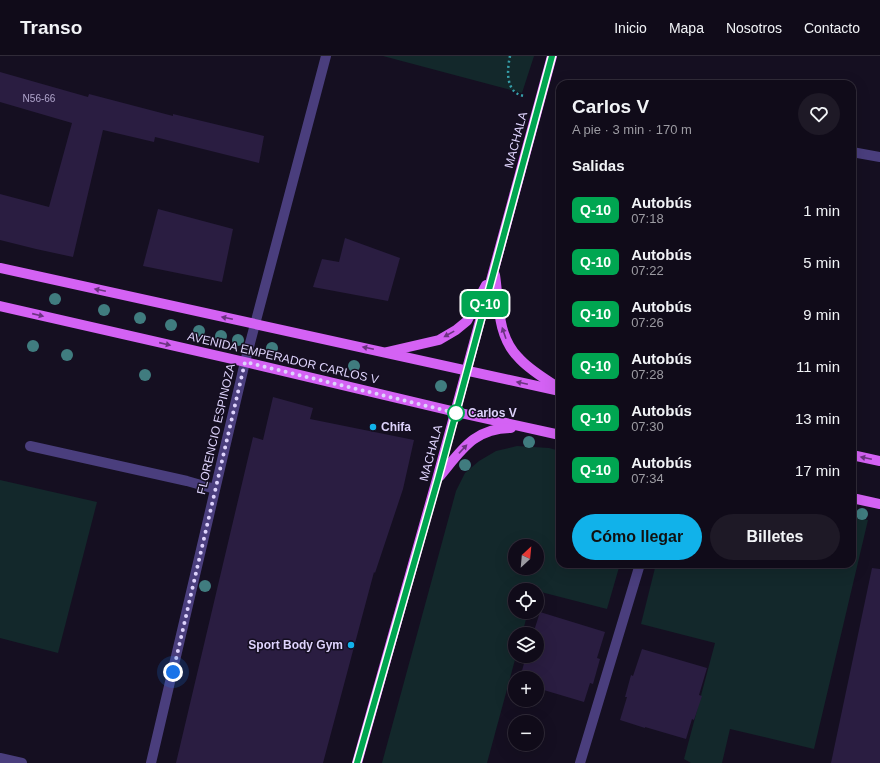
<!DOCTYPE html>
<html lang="es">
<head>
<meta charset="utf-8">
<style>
  :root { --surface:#100b19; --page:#1e1926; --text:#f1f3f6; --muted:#9c9ba2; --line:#302b38; --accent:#11b2ea }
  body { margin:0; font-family:Arial,sans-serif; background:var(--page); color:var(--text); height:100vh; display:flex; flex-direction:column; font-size:15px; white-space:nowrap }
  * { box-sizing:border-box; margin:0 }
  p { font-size:13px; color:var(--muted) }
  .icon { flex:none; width:22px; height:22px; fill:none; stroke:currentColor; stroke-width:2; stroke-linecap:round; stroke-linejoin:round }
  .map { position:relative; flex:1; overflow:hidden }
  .details { position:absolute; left:556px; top:24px; width:300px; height:488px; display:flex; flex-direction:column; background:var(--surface); border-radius:12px; box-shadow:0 4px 16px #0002,0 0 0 1px var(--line) }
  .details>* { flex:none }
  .badge { padding:0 8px; border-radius:6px; font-size:14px; line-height:26px }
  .needle { width:26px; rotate:26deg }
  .fabs { position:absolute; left:508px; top:483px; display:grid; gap:8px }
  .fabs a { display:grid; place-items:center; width:36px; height:36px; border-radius:50%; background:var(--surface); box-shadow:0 4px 16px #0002,0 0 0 1px var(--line); font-size:20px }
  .you { position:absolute; width:20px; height:20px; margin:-10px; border:3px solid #fff; border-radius:50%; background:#1a73e8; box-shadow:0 0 0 6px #1a73e833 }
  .map>.badge { position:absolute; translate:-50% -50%; box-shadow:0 0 0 2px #fff }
  h2 { padding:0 16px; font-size:15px; line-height:36px }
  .round { display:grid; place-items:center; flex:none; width:42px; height:42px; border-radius:21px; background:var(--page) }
  .head { display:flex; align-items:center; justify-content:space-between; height:68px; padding:0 16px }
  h1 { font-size:19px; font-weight:600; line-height:30px }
  .primary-button { display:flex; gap:8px; margin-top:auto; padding:8px 16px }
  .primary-button a { flex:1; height:46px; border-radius:24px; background:var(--accent); color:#111; font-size:16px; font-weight:600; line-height:46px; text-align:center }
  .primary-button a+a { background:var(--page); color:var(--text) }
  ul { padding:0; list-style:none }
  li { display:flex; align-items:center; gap:12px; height:52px; padding:0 16px }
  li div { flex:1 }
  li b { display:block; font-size:15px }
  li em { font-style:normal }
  li .badge { min-width:44px; font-weight:700; text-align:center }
  header { display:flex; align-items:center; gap:24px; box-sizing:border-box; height:56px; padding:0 20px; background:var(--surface); border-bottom:1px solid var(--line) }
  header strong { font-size:19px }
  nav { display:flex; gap:22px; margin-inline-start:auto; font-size:14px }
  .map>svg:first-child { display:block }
  .green { fill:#13282b; fill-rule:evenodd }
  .building { fill:#2a1d41 }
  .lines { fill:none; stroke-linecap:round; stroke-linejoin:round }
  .path { stroke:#37a0ab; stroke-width:2.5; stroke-dasharray:2 3; stroke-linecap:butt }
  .minor { stroke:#4a3e7d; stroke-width:10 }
  .major { stroke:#d462f4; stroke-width:10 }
  .tree { fill:#407c7f }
  .oneway { fill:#6b3480 }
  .line-casing { stroke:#fff; stroke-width:9 }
  .line { stroke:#00a651; stroke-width:6 }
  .walk { stroke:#ded3fc; stroke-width:4; stroke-dasharray:0 7.2 }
  .stop-dot { fill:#fff; stroke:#00a651; stroke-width:2 }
  .poi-dot { fill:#11b2ea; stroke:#150f21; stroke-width:1.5 }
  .labels { text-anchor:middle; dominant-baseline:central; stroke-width:3; stroke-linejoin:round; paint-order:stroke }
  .number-label { font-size:10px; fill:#b1a6cd }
  .street-label { font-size:12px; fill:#ded3fc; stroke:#150f21 }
  .stop-label { font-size:12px; font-weight:bold; fill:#ded3fc; stroke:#150f21; text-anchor:start }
  .poi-label { font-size:12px; font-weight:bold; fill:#ded3fc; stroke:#150f21; text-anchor:start }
</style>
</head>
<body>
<header>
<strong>Transo</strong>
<nav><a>Inicio</a><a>Mapa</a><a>Nosotros</a><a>Contacto</a></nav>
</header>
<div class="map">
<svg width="880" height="707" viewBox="0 0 880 707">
  <rect width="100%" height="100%" fill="#150f21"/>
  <g class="green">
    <path d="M383,0H534L522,37Z"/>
    <path d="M517,390L549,392L560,395V508H620L607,553L537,535V534H515V556H528L522,578H515V600H516L487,707H382L456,435L465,417L479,405L496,395ZM515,490H537V512H515Z"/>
    <path d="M0,424L97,446L58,597L0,582Z"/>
    <path d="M852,460L868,464L814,693L730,673L722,707H691L684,703L715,587L641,568L656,508H852Z"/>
  </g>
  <g class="building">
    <path d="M0,16L88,41L89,38L173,60V58L264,80L259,107L155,81L154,86L103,74L73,201L36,193L0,184V138L49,151L72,67L0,46Z"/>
    <path d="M158,153L233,173L222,226L143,210Z"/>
    <path d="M345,182L400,202L388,245L313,231L322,203L339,206Z"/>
    <path d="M273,341L313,352L310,363L414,384L403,433L375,517L374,516L323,707H176L253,381L263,384Z"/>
    <path d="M872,512L880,513V707H831Z"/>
    <path d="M540,556L605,576L597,602L600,603L593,628L590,627L584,646L537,632V622H520L526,600H537V578H533Z"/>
    <path d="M642,593L707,612L699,639L702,640L694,664L692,663L686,683L645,671V672L620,664L627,641H625L631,619L633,620Z"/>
  </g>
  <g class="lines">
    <path class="path" d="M510,0C507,14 505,37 524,40"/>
    <g class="minor">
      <path d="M852,96L880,101"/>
      <path d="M30,390L187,425L215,433"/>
      <path d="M0,702L22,707"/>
      <path d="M151,707L245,306L326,0"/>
      <path d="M580,707L640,508"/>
    </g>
    <g class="major">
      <path d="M0,212L560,335"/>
      <path d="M495,219C499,246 497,280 518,301C529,314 546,323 560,333"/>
      <path d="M0,250L245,306L456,356L560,379"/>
      <path d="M387,296L439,284L456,274L467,265L486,229"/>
      <path d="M852,399L880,405"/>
      <path d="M440,420C461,395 474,372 511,372"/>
      <path d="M852,442L880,448"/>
      <path d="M357,707L437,423L552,0"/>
    </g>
  </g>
  <g class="tree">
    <circle cx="55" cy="243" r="6"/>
    <circle cx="104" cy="254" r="6"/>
    <circle cx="140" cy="262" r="6"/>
    <circle cx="171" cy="269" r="6"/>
    <circle cx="199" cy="275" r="6"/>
    <circle cx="221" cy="280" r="6"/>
    <circle cx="238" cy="284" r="6"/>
    <circle cx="33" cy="290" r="6"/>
    <circle cx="272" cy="292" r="6"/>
    <circle cx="67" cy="299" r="6"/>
    <circle cx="354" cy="310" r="6"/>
    <circle cx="145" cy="319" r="6"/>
    <circle cx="441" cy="330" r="6"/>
    <circle cx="529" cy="386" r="6"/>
    <circle cx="465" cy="409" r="6"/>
    <circle cx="862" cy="458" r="6"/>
    <circle cx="205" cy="530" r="6"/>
  </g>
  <defs><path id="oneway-solid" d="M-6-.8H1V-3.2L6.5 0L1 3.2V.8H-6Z"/></defs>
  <g class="oneway">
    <use href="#oneway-solid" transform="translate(100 234) rotate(-168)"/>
    <use href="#oneway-solid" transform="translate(38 259) rotate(13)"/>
    <use href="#oneway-solid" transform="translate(227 262) rotate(-168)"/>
    <use href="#oneway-solid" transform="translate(504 277) rotate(-109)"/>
    <use href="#oneway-solid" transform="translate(449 278) rotate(151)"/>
    <use href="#oneway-solid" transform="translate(165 288) rotate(13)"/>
    <use href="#oneway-solid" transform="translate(368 292) rotate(-168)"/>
    <use href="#oneway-solid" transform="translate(522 327) rotate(-168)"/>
    <use href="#oneway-solid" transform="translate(463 393) rotate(-47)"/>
    <use href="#oneway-solid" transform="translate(866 402) rotate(-168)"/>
  </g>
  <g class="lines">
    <g class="line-casing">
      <path id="line" d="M357,707L438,423L552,0"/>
    </g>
    <use href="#line" class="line"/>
    <path class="walk" d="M173,616L245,306L456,357"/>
  </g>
  <circle class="stop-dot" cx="456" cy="357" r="8"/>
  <g class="poi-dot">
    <circle cx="373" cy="371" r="4"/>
    <circle cx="351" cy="589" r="4"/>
  </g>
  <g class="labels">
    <g class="number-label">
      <text x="39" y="42">N56-66</text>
    </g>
    <g class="street-label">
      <text transform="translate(516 84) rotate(-75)">MACHALA</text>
      <text transform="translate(283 302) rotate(13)">AVENIDA EMPERADOR CARLOS V</text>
      <text transform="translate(216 373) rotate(-77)">FLORENCIO ESPINOZA</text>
      <text transform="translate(431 397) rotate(-75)">MACHALA</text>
    </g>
    <g class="stop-label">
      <text x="468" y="357">Carlos V</text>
    </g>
    <g class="poi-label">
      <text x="381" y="371">Chifa</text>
      <text x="343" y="589" text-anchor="end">Sport Body Gym</text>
    </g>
  </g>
</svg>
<div class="fabs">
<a><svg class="needle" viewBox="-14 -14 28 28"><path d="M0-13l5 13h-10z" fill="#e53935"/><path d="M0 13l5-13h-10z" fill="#9c9ba2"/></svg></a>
<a><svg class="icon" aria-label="locate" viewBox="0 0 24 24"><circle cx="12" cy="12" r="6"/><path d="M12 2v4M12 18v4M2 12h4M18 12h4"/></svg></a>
<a><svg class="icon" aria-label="layers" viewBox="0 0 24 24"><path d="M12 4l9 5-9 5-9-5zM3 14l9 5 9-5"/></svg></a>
<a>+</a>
<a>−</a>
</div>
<div class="you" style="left:173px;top:616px"></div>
<b class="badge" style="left:485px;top:248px;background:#00a651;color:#fff">Q-10</b>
<section class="details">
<div class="head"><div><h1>Carlos V</h1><p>A pie · 3 min · 170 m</p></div><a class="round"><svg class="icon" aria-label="heart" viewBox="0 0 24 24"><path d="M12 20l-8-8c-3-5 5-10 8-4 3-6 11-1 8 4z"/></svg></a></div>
<h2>Salidas</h2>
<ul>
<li><span class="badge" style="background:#00a651;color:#fff">Q-10</span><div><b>Autobús</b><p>07:18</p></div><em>1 min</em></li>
<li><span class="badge" style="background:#00a651;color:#fff">Q-10</span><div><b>Autobús</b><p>07:22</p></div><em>5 min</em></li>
<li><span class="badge" style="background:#00a651;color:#fff">Q-10</span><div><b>Autobús</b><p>07:26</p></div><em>9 min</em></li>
<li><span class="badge" style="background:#00a651;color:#fff">Q-10</span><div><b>Autobús</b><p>07:28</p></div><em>11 min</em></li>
<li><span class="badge" style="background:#00a651;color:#fff">Q-10</span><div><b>Autobús</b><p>07:30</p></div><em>13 min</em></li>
<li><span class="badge" style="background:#00a651;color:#fff">Q-10</span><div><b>Autobús</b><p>07:34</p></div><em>17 min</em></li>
</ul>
<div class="primary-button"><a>Cómo llegar</a><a>Billetes</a></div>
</section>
</div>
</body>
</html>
